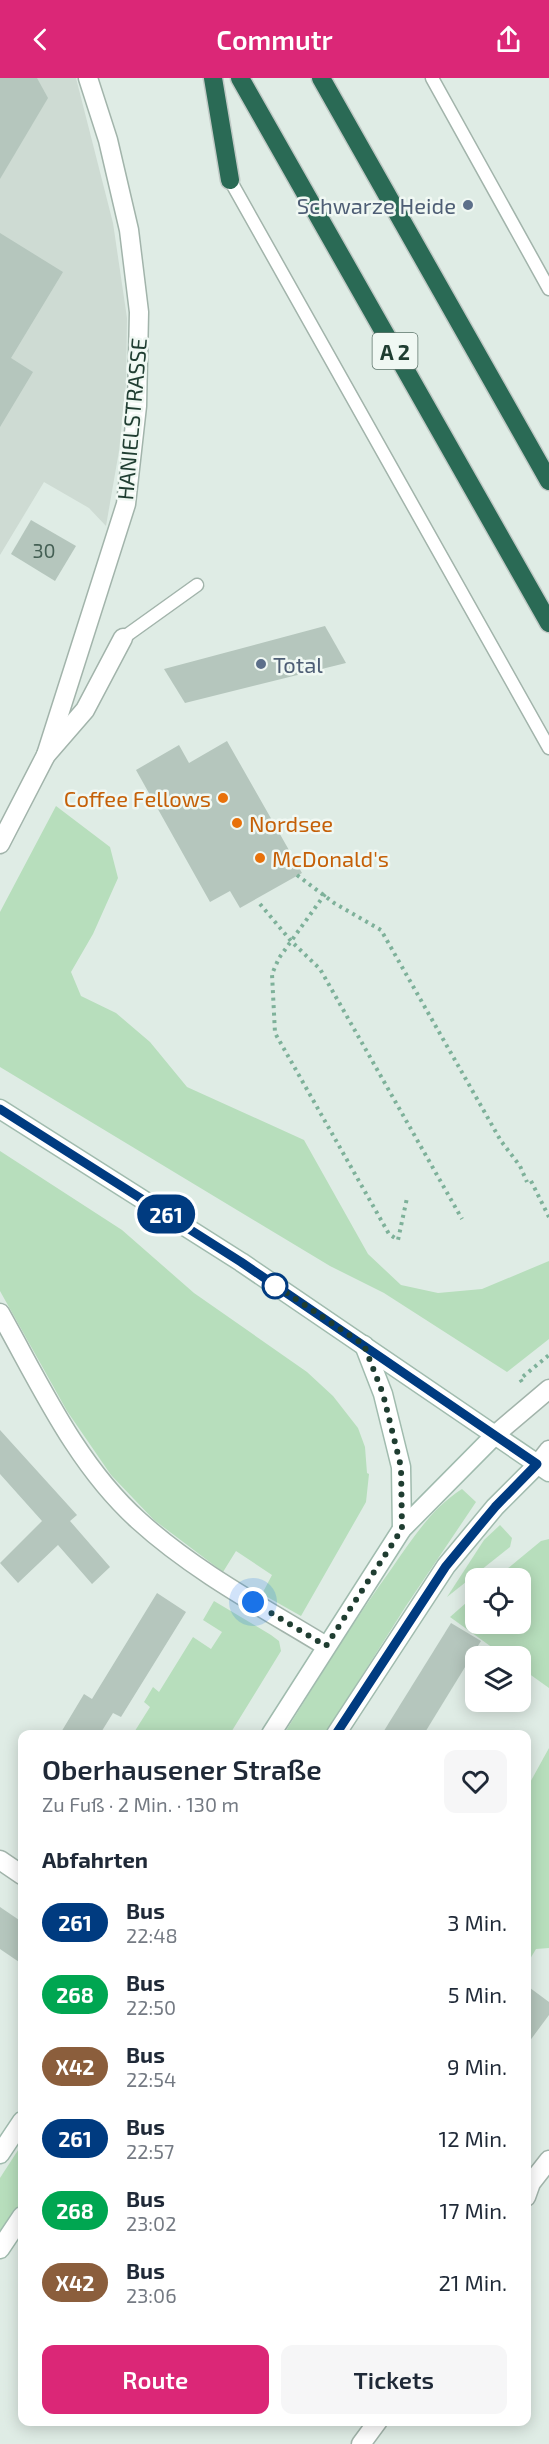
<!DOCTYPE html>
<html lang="de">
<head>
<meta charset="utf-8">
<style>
  :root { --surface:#fff; --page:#f6f6f7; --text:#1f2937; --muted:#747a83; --accent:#db2777 }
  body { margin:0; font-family:"Exo 2",sans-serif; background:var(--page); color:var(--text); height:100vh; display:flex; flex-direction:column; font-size:22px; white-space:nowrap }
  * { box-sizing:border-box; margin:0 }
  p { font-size:20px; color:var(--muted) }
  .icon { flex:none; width:33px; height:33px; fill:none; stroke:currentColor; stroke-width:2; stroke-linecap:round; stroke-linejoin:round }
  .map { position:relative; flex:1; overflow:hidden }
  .panel { position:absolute; left:18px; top:1652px; width:513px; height:696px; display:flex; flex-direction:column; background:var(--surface); border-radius:12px; box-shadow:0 3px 15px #0003 }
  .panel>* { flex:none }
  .badge { padding:0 12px; border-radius:20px; font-size:21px; line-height:39px }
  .tools { position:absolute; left:465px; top:1490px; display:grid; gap:12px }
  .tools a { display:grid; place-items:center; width:66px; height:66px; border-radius:12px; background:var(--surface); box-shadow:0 3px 15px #0003; font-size:30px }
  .you { position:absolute; width:30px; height:30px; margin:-15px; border:4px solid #fff; border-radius:50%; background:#1a73e8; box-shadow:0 0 0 9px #1a73e833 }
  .map>.badge { position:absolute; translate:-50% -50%; box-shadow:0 0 0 3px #fff }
  h2 { padding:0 24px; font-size:22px; line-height:54px }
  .round { display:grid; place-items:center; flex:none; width:63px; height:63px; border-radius:12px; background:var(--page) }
  .head { display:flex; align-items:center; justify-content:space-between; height:102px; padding:0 24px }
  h1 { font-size:28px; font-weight:600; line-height:45px }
  .cta { display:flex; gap:12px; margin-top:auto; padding:12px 24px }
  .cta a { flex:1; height:69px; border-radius:12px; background:var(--accent); color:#fff; font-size:24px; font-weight:600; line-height:69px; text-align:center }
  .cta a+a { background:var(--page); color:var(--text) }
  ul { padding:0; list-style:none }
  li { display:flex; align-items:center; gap:18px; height:72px; padding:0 24px }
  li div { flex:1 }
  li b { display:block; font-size:22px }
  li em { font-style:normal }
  li .badge { min-width:66px; font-weight:700; text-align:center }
  header { display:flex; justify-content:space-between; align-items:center; height:78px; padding:0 24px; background:var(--accent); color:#fff; font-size:27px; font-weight:600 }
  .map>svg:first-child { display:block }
  .built { fill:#cedbd3 }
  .green { fill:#b7debc }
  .building { fill:#b5c6bd }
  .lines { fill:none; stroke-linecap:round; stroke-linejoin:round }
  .service-casing { stroke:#a2b4ab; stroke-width:15 }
  .minor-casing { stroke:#a2b4ab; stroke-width:21 }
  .secondary-casing { stroke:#a0bbae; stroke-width:21 }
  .motorway-casing { stroke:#c0c9c5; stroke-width:21 }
  .path { stroke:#7eb19a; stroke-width:4; stroke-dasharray:3 4.5; stroke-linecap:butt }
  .service { stroke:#fff; stroke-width:12 }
  .minor { stroke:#fff; stroke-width:18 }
  .secondary { stroke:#fff; stroke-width:18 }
  .motorway { stroke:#2a6a55; stroke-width:18 }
  .line-casing { stroke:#fff; stroke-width:14 }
  .line { stroke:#003b80; stroke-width:9 }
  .walk { stroke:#1f3d31; stroke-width:6; stroke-dasharray:0 10.8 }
  .service-dot { fill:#5c6f8a; stroke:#f0f8f3; stroke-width:2 }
  .food-dot { fill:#e8710a; stroke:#f0f8f3; stroke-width:2 }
  .stop-dot { fill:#fff; stroke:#003b80; stroke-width:3 }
  .labels { text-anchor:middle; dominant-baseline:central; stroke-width:5; stroke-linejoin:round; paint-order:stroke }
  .number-label { font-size:20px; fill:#445f54 }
  .shield { fill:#f0f8f3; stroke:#5e756b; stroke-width:1.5 }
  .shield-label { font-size:21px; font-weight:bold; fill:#1f3d31 }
  .service-label { font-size:22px; fill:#4e5e75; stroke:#f0f8f3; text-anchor:end }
  .street-label { font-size:22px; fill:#1f3d31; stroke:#f0f8f3 }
  .food-label { font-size:22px; fill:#c56008; stroke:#f0f8f3; text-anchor:start }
</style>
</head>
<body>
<header><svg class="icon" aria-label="back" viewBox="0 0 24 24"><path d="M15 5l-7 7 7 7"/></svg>Commutr<svg class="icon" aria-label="share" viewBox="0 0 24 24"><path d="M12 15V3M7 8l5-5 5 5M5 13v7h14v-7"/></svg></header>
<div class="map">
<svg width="549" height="2366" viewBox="0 0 549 2366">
  <rect width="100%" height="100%" fill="#dfece5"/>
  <path class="built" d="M0,0H76L113,145L127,240L126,306L119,373L106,448L89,430L44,404L0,477Z"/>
  <g class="green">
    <path d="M56,728L110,769L118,800L93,856L71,894L81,918L116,935L150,964L187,1009L304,1062L368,1176L401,1207L438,1215L482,1211L549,1183V1261L507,1294L384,1215L330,1188L0,989V834Z"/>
    <path d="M0,1073L122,1152L194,1215L307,1294L333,1318L358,1350L365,1369L367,1395L369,1396L366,1424L301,1538L262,1516L272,1497L236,1473L223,1494L154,1442L111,1397L67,1333L0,1213Z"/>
    <path d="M462,1411L476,1424L406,1528L325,1656H284C319,1600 353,1544 392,1490C412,1461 432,1430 462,1411Z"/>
    <path d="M500,1447L512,1460L510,1469L447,1519L484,1462Z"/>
    <path d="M549,1461V1610L521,1590L520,1578H504L450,1539L475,1517L476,1545H520V1500H496L541,1463Z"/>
    <path d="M214,1523L271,1557L279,1563L281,1573L230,1656H133L150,1629L144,1624L153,1609L159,1614L193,1559L211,1571L222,1554L203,1542Z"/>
    <path d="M549,1670V1870L536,1871L527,1886V1710Z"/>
    <path d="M22,2066V2130L0,2163V2100Z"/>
  </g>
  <g class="building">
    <path d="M0,0H37L48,20L0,101Z"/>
    <path d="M0,155L63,194L11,280L33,294L0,349Z"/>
    <path d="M31,442L76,468L55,503L11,476Z"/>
    <path d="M325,548L346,585L185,625L164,591Z"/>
    <path d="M227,663L302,795L240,830L230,813L210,824L136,692L179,667L189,685Z"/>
    <path d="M0,1352L77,1437L70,1443L110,1489L92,1506L58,1467L18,1505L0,1485L42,1443L0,1396Z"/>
    <path d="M157,1515L186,1534L121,1639L113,1635L100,1656H60L84,1616L92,1621Z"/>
    <path d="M451,1545L481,1563L424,1656H382Z"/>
    <path d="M0,1829L22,1844V1886L0,1871Z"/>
    <path d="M526,1907L549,1924V1937L526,1968Z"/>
  </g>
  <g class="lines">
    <g class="service-casing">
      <g id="service">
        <path d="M432,0L549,211"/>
        <path d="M230,102L549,670"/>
        <path d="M123,560L197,507"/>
      </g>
    </g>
    <g class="minor-casing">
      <g id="minor">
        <path d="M46,677L126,426L137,328L139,234L129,152L108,62L88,0"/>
        <path d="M0,766L46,677L85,632L123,560"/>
        <path d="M0,1235C40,1306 76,1386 138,1442C194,1493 262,1529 326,1568"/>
        <path d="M496,1356L549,1311"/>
        <path d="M538,1386L549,1372"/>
        <path d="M0,1782L22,1797"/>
        <path d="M526,2119L531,2105L549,2082"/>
        <path d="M361,2366L378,2343"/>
      </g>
    </g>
    <g class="secondary-casing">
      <g id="secondary">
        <path d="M0,1031L241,1184L549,1394"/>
        <path d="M364,1267L383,1316L401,1389L402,1451"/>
        <path d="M271,1656L402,1451L496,1356"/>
        <path d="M336,1656L446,1488L495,1429L538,1386"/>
        <path d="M0,2076L22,2043"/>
        <path d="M0,2171L22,2138"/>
      </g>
    </g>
    <g class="motorway-casing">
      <g id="motorway">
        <path d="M213,0L230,102"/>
        <path d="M240,0L549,545"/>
        <path d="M321,0L549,403"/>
      </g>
    </g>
    <g class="path">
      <path d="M297,797L334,825L381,852L501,1063L520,1088L527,1104"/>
      <path d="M325,816L279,880L272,896L275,955L389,1156L398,1162L407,1120"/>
      <path d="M260,826L291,863L320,891L462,1141"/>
      <path d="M531,1103L549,1139"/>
      <path d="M522,1304L520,1301L549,1277"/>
    </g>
    <use href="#service" class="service"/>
    <use href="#minor" class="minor"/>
    <use href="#secondary" class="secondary"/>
    <use href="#motorway" class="motorway"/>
  </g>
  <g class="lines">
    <g class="line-casing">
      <path id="line" d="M0,1031L241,1184L537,1386L495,1429L446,1488L336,1656"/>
    </g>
    <use href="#line" class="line"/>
    <path class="walk" d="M253,1524L326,1568L402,1451L401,1389L383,1316L364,1267L269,1203L275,1208"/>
  </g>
  <g class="service-dot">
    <circle cx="468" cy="127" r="6"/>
    <circle cx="261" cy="586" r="6"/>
  </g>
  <g class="food-dot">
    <circle cx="223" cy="720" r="6"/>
    <circle cx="237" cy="745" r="6"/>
    <circle cx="260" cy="780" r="6"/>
  </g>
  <circle class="stop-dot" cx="275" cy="1208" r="12"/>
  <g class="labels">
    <g class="number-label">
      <text x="44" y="472">30</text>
    </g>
    <rect class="shield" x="372.5" y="255" width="45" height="36" rx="4.5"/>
    <g class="shield-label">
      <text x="395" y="273">A 2</text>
    </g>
    <g class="service-label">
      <text x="456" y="127">Schwarze Heide</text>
      <text x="273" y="586" text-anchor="start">Total</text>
    </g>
    <g class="street-label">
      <text transform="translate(131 341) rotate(-85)">HANIELSTRASSE</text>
    </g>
    <g class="food-label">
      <text x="211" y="720" text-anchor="end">Coffee Fellows</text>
      <text x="249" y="745">Nordsee</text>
      <text x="272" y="780">McDonald's</text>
    </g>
  </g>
</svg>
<div class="tools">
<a><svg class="icon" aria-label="locate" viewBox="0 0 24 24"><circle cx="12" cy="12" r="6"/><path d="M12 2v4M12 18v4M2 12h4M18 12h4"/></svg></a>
<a><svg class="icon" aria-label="layers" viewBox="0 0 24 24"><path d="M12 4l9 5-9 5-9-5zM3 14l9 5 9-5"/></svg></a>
</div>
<div class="you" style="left:253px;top:1524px"></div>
<b class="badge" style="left:166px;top:1136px;background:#003b80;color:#fff">261</b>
<section class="panel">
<div class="head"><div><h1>Oberhausener Straße</h1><p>Zu Fuß · 2 Min. · 130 m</p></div><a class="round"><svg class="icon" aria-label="heart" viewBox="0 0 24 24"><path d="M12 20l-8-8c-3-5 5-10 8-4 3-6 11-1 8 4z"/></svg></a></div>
<h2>Abfahrten</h2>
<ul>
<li><span class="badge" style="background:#003b80;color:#fff">261</span><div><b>Bus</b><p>22:48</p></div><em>3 Min.</em></li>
<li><span class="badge" style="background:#00a651;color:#fff">268</span><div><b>Bus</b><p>22:50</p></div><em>5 Min.</em></li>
<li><span class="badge" style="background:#8b5e3c;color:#fff">X42</span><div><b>Bus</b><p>22:54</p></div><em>9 Min.</em></li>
<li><span class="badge" style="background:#003b80;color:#fff">261</span><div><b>Bus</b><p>22:57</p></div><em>12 Min.</em></li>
<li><span class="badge" style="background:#00a651;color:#fff">268</span><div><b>Bus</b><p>23:02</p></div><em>17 Min.</em></li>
<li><span class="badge" style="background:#8b5e3c;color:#fff">X42</span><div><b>Bus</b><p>23:06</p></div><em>21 Min.</em></li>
</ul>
<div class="cta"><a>Route</a><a>Tickets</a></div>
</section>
</div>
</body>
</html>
